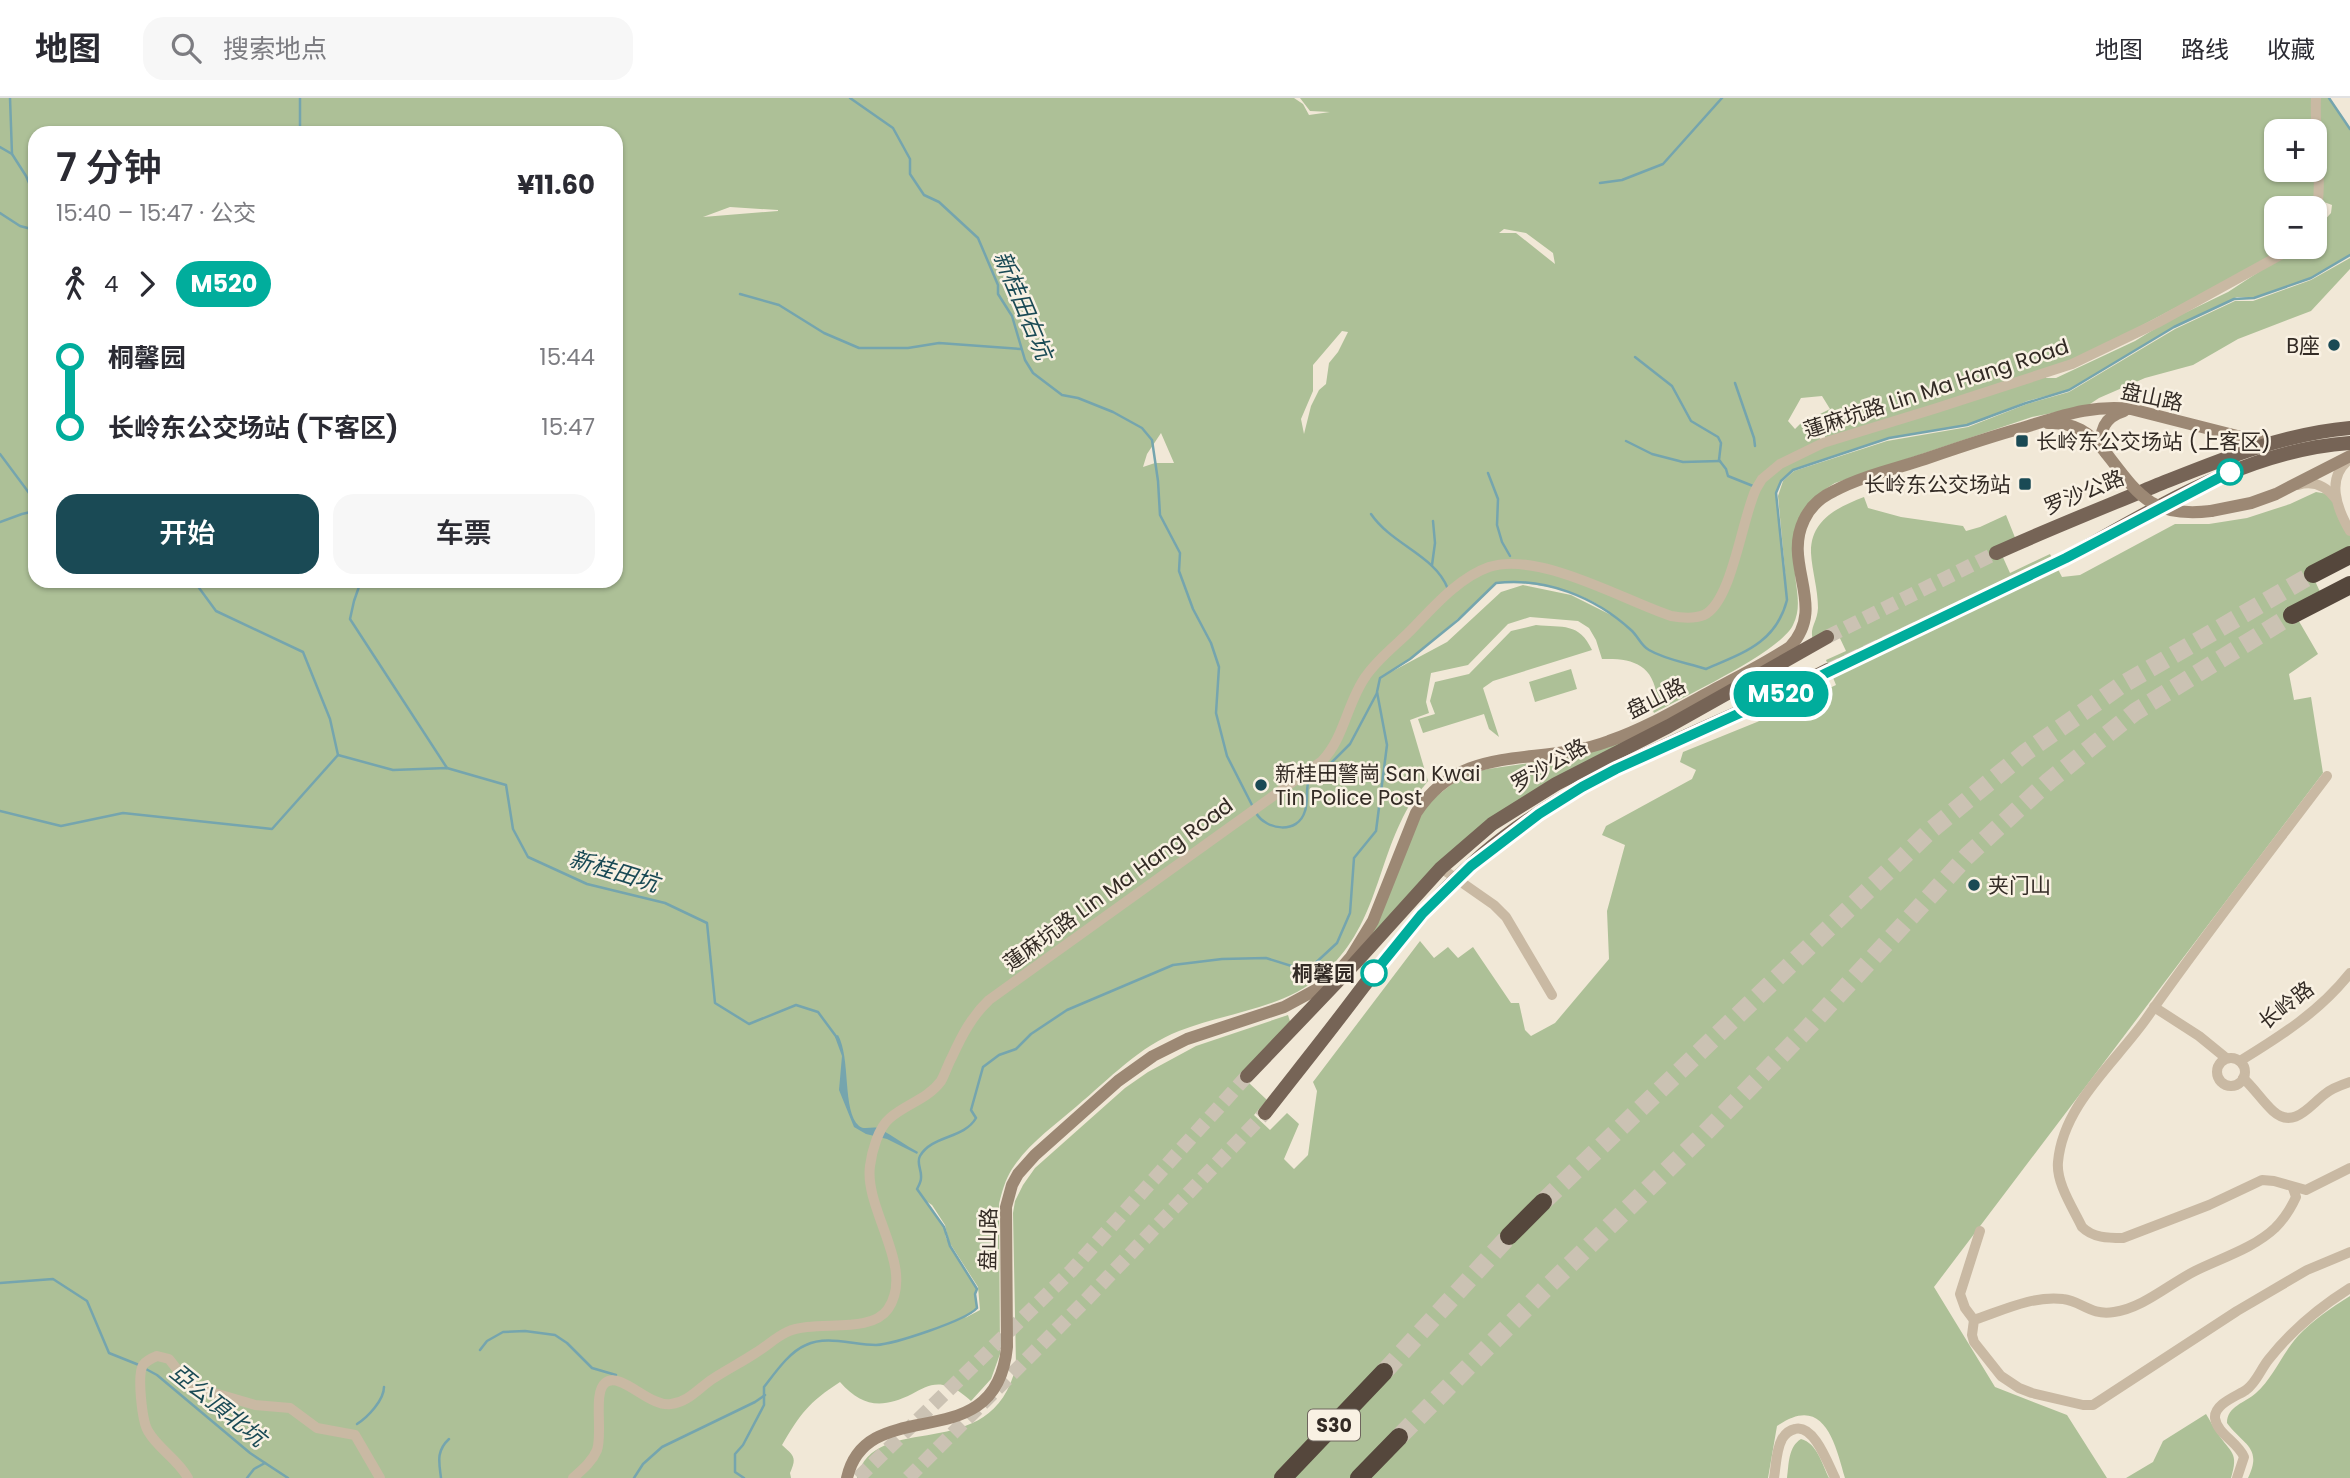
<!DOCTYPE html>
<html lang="zh">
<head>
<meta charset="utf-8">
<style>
  :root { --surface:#fff; --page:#f7f7f7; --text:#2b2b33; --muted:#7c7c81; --line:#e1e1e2; --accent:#1a4a55 }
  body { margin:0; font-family:Poppins,"Noto Sans SC",sans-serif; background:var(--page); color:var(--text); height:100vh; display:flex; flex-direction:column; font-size:26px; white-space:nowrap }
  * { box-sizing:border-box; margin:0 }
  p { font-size:23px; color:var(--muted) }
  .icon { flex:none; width:38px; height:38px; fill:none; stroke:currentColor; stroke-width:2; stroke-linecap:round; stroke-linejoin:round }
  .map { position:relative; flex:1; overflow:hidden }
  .details { position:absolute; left:28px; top:28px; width:595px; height:462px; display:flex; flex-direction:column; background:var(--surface); border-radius:21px; box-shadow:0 2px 5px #0004 }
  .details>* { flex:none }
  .badge { padding:0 14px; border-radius:23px; font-size:24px; line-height:46px }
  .buttons { position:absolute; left:2264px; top:21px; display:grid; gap:14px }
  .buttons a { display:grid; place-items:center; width:63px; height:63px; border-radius:14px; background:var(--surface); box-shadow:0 2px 5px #0004; font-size:35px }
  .map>.badge { position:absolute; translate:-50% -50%; box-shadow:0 0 0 4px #fff }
  .legs { display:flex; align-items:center; gap:10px; height:77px; padding:0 28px; font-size:23px }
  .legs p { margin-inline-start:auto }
  .summary { display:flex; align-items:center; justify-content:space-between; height:119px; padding:0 28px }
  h1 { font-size:38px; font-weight:600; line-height:52px }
  .primary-button { display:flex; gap:14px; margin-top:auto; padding:14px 28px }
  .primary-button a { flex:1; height:80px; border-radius:21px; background:var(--accent); color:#fff; font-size:28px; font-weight:600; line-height:80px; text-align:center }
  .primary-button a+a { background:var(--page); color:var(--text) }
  ul { padding:0 28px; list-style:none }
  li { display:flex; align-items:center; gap:24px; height:70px; font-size:26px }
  li i { display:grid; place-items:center; width:10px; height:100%; margin:0 9px; background:currentColor }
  li i::after { content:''; width:18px; height:18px; margin:-9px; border:5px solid; border-radius:50%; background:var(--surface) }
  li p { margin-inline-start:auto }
  li:first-child i { background:linear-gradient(#0000 50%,currentColor 0) }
  li:last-child i { background:linear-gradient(currentColor 50%,#0000 0) }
  header { display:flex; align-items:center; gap:42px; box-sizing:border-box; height:98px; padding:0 35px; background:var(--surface); border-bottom:2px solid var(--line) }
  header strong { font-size:33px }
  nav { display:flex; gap:38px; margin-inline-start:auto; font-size:24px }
  .search { width:490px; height:63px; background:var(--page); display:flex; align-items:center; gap:18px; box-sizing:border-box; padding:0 24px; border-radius:21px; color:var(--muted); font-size:26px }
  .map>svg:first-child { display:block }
  .green { fill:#adc097; fill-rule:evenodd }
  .water { fill:#75a5ae }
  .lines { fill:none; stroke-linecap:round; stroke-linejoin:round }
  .stream { stroke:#75a5ae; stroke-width:2.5 }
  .primary-tunnel { stroke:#cbc2b3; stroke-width:14; stroke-dasharray:14 7; stroke-linecap:butt }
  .highway-tunnel { stroke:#cbc2b3; stroke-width:18; stroke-dasharray:18 9; stroke-linecap:butt }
  .street { stroke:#c9b9a3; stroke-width:10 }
  .secondary { stroke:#9c8874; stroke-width:12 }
  .primary { stroke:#766456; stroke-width:14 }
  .highway { stroke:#55473c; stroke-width:18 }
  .secondary-bridge { stroke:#9c8874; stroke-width:12 }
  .line-1-casing { stroke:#fff; stroke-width:16 }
  .line-1 { stroke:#01ad9c; stroke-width:10 }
  .poi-dot { fill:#1a4a55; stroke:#f9f1e3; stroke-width:2.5 }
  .stop-1-dot { fill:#fff; stroke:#01ad9c; stroke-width:3.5 }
  .labels { text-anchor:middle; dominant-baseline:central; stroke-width:5; stroke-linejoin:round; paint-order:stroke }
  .shield { fill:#f9f1e3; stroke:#6e665e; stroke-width:2 }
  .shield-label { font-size:19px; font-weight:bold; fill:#332b25 }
  .poi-label { font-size:21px; fill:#332b25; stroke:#f9f1e3; text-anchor:start }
  .street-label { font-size:21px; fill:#332b25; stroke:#f9f1e3 }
  .stop-label { font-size:21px; font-weight:bold; fill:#332b25; stroke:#f9f1e3; text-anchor:end }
  .water-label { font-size:23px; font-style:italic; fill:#1a4a55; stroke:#f9f1e3 }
</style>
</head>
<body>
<header>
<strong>地图</strong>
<div class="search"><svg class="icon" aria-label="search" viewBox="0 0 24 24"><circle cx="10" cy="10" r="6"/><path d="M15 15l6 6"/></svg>搜索地点</div>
<nav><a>地图</a><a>路线</a><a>收藏</a></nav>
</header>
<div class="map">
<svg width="2350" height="1380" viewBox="0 0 2350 1380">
  <rect width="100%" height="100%" fill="#f1e8d7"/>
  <g class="green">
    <path d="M0,0H1294L1303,6L1309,17L1330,14L1310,13L1300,0H2330L2350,31V157L2312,179L2254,200L2237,199L2174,229L2069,292L2027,303L1984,322L1952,330L1882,342L1793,372L1780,383L1776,397L1786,483L1778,398L1783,383L1794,373L1887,343L1968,329L2027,306L2069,294L2175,231L2235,203H2253L2311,182L2350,160V171L2311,213L2238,241L2193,267L2145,280L2099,300L2087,308L2032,319L1835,385C1791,410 1791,439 1796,485C1798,500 1800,513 1793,527C1780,554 1683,599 1654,615L1650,606L1657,599C1653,566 1632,560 1602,561L1596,542L1589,530L1578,523L1530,519L1508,526L1468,567L1431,575L1426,604L1429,615L1410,622L1428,683C1422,691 1414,699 1409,708C1375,767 1378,828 1322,877C1281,912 1227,914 1179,933C1140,948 1109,981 1077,1008C1055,1027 1028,1046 1012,1071C1005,1082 1002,1094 999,1106L1000,1256L991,1281L971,1303C963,1296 954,1288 943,1287C931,1285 922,1291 912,1296C882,1311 862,1309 840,1284C809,1304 800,1316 782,1347C794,1358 797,1359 790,1375L791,1380H0ZM2277,33H2315V72H2277ZM35,35H616V483H35ZM2316,101L2332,107L2331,115L2321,126L2315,123V149H2297L2228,194L2166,224L2135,243L2056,280H2046V275L2080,260L2287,151L2291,149H2277V110H2310L2311,104ZM730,109L778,112V113L703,119ZM1504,131L1526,135L1553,155L1555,166L1516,135H1499ZM1342,233L1348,234L1338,254L1329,265L1326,286L1319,292L1311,308L1304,336L1301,321L1313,293V267ZM1822,298L1830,311L1820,316L1826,343L1823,344L1804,322L1795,331L1788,323L1801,300ZM1161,335L1174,365H1155L1143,369L1147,356ZM1499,484C1532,484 1587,492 1611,517L1571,497L1523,487L1501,494L1447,544L1391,574L1413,560L1488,494L1492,488ZM923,1101L932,1107L945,1127L949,1144L978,1189L980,1212L965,1220L977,1210L975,1196L977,1191L946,1140L944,1129L931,1109Z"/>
    <path d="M2316,394L2328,396L2350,432V453L2310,472L2321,496L2293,513L2318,556L2289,576L2294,602L2311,599L2323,675L1934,1189L1995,1289L2067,1317L2107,1380H1845C1835,1345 1824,1295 1777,1328L1768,1380H857C874,1309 992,1371 1016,1268L1013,1115L1015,1103L1023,1087L1035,1070L1125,990L1148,974L1196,948L1288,917L1294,936L1249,985L1267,1002L1254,1017L1270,1032L1287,1015L1299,1026L1284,1061L1294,1071L1308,1057L1317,993L1313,984L1420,843L1434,860L1448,849L1458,860L1473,849L1511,905H1519L1525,932L1531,938L1555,925L1609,861L1607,813L1625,747L1602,737L1606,728L1692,681L1696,672L1680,664L1683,654L1757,624L1836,587L1826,562L1846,553L1838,536L1815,547C1807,530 1817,527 1818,510C1818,491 1812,473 1811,455C1810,422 1838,409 1864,399L1868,410L1901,419L1963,428L1966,433L1980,429L2006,417L2018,447L2001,455L2010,475L2050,456L2062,479L2080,477L2175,426H2209L2247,420L2290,406Z"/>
    <path d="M1536,527C1563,530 1579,524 1592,552L1493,583L1483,590L1499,639L1489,631L1484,616L1423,635L1418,621L1435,616L1430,603L1435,584L1469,576L1511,533Z"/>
    <path d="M1571,571L1577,591L1535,604L1529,584Z"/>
    <path d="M1644,633L1543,689L1370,838L1413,732L1428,705L1462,678L1481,672L1565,660Z"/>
    <path d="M2350,1198V1380H2248C2263,1349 2243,1347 2227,1325C2227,1308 2245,1305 2256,1295C2273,1280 2282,1256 2298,1238C2313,1222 2331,1210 2350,1198Z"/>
    <path d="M2206,1316C2210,1322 2213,1329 2218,1336C2231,1355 2239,1354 2231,1380H2126L2153,1364L2163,1343Z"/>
    <path d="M1801,1341C1817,1345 1822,1366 1829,1380H1787C1789,1366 1788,1349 1801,1341Z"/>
  </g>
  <path class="water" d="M838,937C851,960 842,1013 859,1028C865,1033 874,1027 880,1031C893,1038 905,1047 918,1054L917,1056L887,1041L866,1036L854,1029L839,992L842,958L835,939Z"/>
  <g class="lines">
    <g class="stream">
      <path d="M10,0L12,56L26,78L33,94L35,108"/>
      <path d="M850,0L893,30L910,61V76L924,97L939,104L978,140L998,187V196L1012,218L1025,262L1033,275L1062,297L1078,300L1113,314L1142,330L1152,342L1158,383L1160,417L1180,455L1179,473L1193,511L1211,545L1219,569L1216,615L1227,658L1253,709"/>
      <path d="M2329,0L2350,31"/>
      <path d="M300,35V0"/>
      <path d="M0,49L12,56"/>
      <path d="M1600,85L1622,82L1663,66L1722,0"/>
      <path d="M0,115L20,128L35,132"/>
      <path d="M740,196L779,207L824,235L859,250H908L939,245L1021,251"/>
      <path d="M1635,259L1672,288L1691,323L1718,339L1721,345L1719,362L1726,371L1728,378L1753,388"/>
      <path d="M1735,285L1754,340L1755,348"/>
      <path d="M1626,343L1652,356L1683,364L1720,363"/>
      <path d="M0,356L35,403"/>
      <path d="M1488,375L1498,401L1497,427L1502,444L1510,458"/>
      <path d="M1371,416C1392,447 1435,457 1448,491"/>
      <path d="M0,424L22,416L35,413"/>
      <path d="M1432,467L1435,445L1433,423"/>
      <path d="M194,483L216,513L303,554L330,621L338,657L393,672L447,670L506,687L513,731L528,759L587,786L665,805L707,825L715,905L749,926L796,907L818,914L838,941"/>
      <path d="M361,483L354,503L350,521L447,670"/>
      <path d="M0,713L61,728L123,715L272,731L338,657"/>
      <path d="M1256,715C1266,732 1298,737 1305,713C1308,704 1306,694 1308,685L1323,673L1350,646L1377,595"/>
      <path d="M0,1185L53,1181L87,1203L109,1255L139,1267"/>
      <path d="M480,1252L487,1243L503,1234L525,1233L555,1237L567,1245L592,1270L616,1277"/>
      <path d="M144,1270L157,1277L250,1355L288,1380"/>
      <path d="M357,1326C368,1319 384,1302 384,1289"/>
      <path d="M247,1380L254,1371L265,1365"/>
      <path d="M441,1380C439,1364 436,1353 449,1341"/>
      <path d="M634,1380L643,1366L662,1349L755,1304L765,1297"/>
      <path d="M744,1380L735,1374V1356L743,1347L764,1307V1289C775,1275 789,1254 806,1247C827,1237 853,1247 876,1247C894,1246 965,1223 977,1210L975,1196L977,1191L950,1148L944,1129L917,1091C919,1087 921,1084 921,1080C922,1072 916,1065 920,1058C932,1037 964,1041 976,1020L971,1012L983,969L999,957L1016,951L1031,936L1067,912L1173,867L1222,861L1266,860L1301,871L1310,870L1337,845L1350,815L1354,760L1376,733L1387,647L1377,594L1380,580L1410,561L1458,522L1496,485C1545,479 1595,499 1631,532C1638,538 1641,548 1649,552C1666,562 1688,565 1706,571C1743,555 1776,545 1787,502L1776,395L1781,383L1793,372L1889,340L1967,327L2026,305L2069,292L2174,229L2234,201L2254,200L2311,180L2350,157"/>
    </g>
    <g class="primary-tunnel">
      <path d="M1827,539L1996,455"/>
      <path d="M1828,572L2066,460"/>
      <path d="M858,1380L1071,1173L1247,978"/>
      <path d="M908,1380L1086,1202L1265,1015"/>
    </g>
    <g class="highway-tunnel">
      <path d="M1543,1104L1931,732L2026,654L2120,588L2313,476"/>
      <path d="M1384,1274L1509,1138"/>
      <path d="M1399,1339L1545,1191L1705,1035L1804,934L1967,758L2049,683L2135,614L2292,517"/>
    </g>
    <g class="street">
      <path d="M2315,123C2324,83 2314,40 2316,0"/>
      <path d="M2350,361C2325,379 2337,411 2350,433"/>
      <path d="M2298,387C2314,382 2326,388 2336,401"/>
      <path d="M2327,678C2266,759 2204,838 2146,921C2114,966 2063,1007 2058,1064C2056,1085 2073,1110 2082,1129C2093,1140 2108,1140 2123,1140L2209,1107L2262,1082L2274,1083L2306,1092L2350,1070"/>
      <path d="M1441,770L1494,807L1506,819L1552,897"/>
      <path d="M2154,909L2199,938L2226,960"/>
      <circle cx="2231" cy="974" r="14"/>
      <path d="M2240,963C2281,938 2320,913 2350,875"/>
      <path d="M2243,980C2254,990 2263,1004 2273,1013C2294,1032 2310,1007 2325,996C2332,990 2341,987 2350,984"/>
      <path d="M2293,1090L2296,1099C2291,1110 2284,1121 2275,1130C2254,1150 2221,1160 2195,1173C2169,1186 2143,1210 2114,1214C2090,1218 2082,1203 2063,1201C2034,1197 2001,1213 1974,1222L1972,1237L1974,1244L2001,1278L2019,1290L2032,1295L2083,1307H2093L2237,1213L2307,1172L2350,1154"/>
      <path d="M1974,1222L1965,1210L1960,1196L1980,1133"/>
      <path d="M188,1380C178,1361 158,1351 148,1333C142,1323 137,1277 143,1267C147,1262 152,1260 157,1258L169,1261L187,1284L197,1290L255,1307L290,1310L317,1330L355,1337L380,1380"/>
      <path d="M573,1380C582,1372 592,1364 597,1352C603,1335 593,1295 605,1285C620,1272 650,1310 671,1306C688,1304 698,1291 711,1282C726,1272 742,1264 757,1254C767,1248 776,1239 787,1234C815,1221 870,1237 888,1211C916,1170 864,1112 870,1068C872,1053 878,1030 890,1020C906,1006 928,1001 941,983C945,976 948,966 952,959C962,937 972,918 989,902L1322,663C1345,639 1347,604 1366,578C1379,559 1399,545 1414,529C1435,507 1460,479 1489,469C1539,453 1623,502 1671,518C1682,520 1694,521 1704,517C1732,504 1742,420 1756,391L1762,381L1780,366L1823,345L1937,310L2072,266L2157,225L2295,149"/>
      <path d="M1774,1380C1776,1368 1776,1352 1782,1341C1785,1336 1790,1332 1795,1331C1814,1326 1828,1366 1835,1380"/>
      <path d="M2237,1380L2244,1359C2238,1344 2217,1336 2215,1320C2214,1306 2237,1298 2246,1292C2257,1284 2260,1272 2269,1261C2292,1232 2318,1210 2350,1190"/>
    </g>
    <g class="secondary">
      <path d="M2048,325C2074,324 2090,334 2106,355"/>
      <path d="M2105,352C2097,333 2105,319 2124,313"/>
      <path d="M2211,413L2251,405L2276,396L2350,358"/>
      <path d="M847,1380C867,1292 996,1364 1007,1249L1006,1109L1012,1087L1018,1076L1035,1057L1118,983L1153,958L1187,941L1284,909L1321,889L1337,875L1351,859L1373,823L1416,715C1463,642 1538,670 1609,643C1646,630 1680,610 1715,591C1740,578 1766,565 1790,549C1828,508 1782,467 1804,422C1810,409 1821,399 1834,393C1862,378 1895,371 1925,361C1957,350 1989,339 2022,330C2059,319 2092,306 2131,311L2257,343L2271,344"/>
    </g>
    <g class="primary">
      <path d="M1996,455C2049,431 2102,410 2155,388C2218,363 2281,336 2350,330"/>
      <path d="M2066,460C2155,411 2246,352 2350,345"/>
      <path d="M1247,978L1355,865L1441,770L1492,726L1556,686L1669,628L1827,539"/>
      <path d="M1265,1015C1293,979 1322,943 1350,906C1390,853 1432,800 1483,756C1584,671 1713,632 1828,572"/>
    </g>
    <g class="highway">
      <path d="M2313,476L2350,457"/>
      <path d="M2292,517L2350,487"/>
      <path d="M1509,1138L1543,1104"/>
      <path d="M1283,1380L1384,1274"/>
      <path d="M1359,1380L1399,1339"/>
    </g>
    <path class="secondary-bridge" d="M2106,355C2139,398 2152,420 2211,413"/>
  </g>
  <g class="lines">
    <g class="line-1-casing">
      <path id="line-1" d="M1374,875L1422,816L1471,768L1539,716L1582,689L1616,671L1791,592L2066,460L2230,374"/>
    </g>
    <use href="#line-1" class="line-1"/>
  </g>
  <g class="poi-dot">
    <circle cx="2334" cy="247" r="7"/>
    <rect x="2015" y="336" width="14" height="14" rx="3.5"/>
    <rect x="2018" y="379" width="14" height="14" rx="3.5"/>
    <circle cx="1261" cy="687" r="7"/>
    <circle cx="1974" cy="787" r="7"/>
  </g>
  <g class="stop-1-dot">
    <circle cx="2230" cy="374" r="12"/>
    <circle cx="1374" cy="875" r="12"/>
  </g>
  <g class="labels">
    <rect class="shield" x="1308" y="1311.5" width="52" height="31" rx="5"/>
    <g class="shield-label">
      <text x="1334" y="1327">S30</text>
    </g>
    <g class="poi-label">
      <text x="2320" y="247" text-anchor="end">B座</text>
      <text x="2036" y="343">长岭东公交场站 (上客区)</text>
      <text x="2011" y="386" text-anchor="end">长岭东公交场站</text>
      <text x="1275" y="675">新桂田警崗 San Kwai<tspan x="1275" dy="24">Tin Police Post</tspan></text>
      <text x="1988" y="787">夹门山</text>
    </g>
    <g class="street-label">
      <text transform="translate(1936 290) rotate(-18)">蓮麻坑路 Lin Ma Hang Road</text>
      <text transform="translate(2152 299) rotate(12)">盘山路</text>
      <text transform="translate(2084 394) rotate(-22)">罗沙公路</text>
      <text transform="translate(1656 600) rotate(-27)">盘山路</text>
      <text transform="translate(1549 667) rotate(-30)">罗沙公路</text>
      <text transform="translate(1118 786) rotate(-36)">蓮麻坑路 Lin Ma Hang Road</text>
      <text transform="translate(2286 907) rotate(-38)">长岭路</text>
      <text transform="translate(988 1141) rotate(-89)">盘山路</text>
    </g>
    <g class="stop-label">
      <text x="1355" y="875">桐馨园</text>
    </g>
    <g class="water-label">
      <text transform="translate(1023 207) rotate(67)">新桂田右坑</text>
      <text transform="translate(614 773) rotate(17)">新桂田坑</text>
      <text transform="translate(218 1307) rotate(39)">亞公頂北坑</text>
    </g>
  </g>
</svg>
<div class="buttons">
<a>+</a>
<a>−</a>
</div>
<b class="badge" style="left:1781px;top:596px;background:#01ad9c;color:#fff">M520</b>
<section class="details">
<div class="summary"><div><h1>7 分钟</h1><p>15:40 – 15:47 · 公交</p></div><b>¥11.60</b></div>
<div class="legs"><svg class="icon" aria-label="walk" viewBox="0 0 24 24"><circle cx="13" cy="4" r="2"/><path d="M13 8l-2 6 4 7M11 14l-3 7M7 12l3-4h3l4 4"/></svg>4<svg class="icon" aria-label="forward" viewBox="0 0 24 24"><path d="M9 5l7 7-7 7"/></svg><b class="badge" style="background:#01ad9c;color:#fff">M520</b></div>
<ul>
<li><i style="color:#01ad9c"></i><b>桐馨园</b><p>15:44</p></li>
<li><i style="color:#01ad9c"></i><b>长岭东公交场站 (下客区)</b><p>15:47</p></li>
</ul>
<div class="primary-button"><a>开始</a><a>车票</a></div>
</section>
</div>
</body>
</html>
